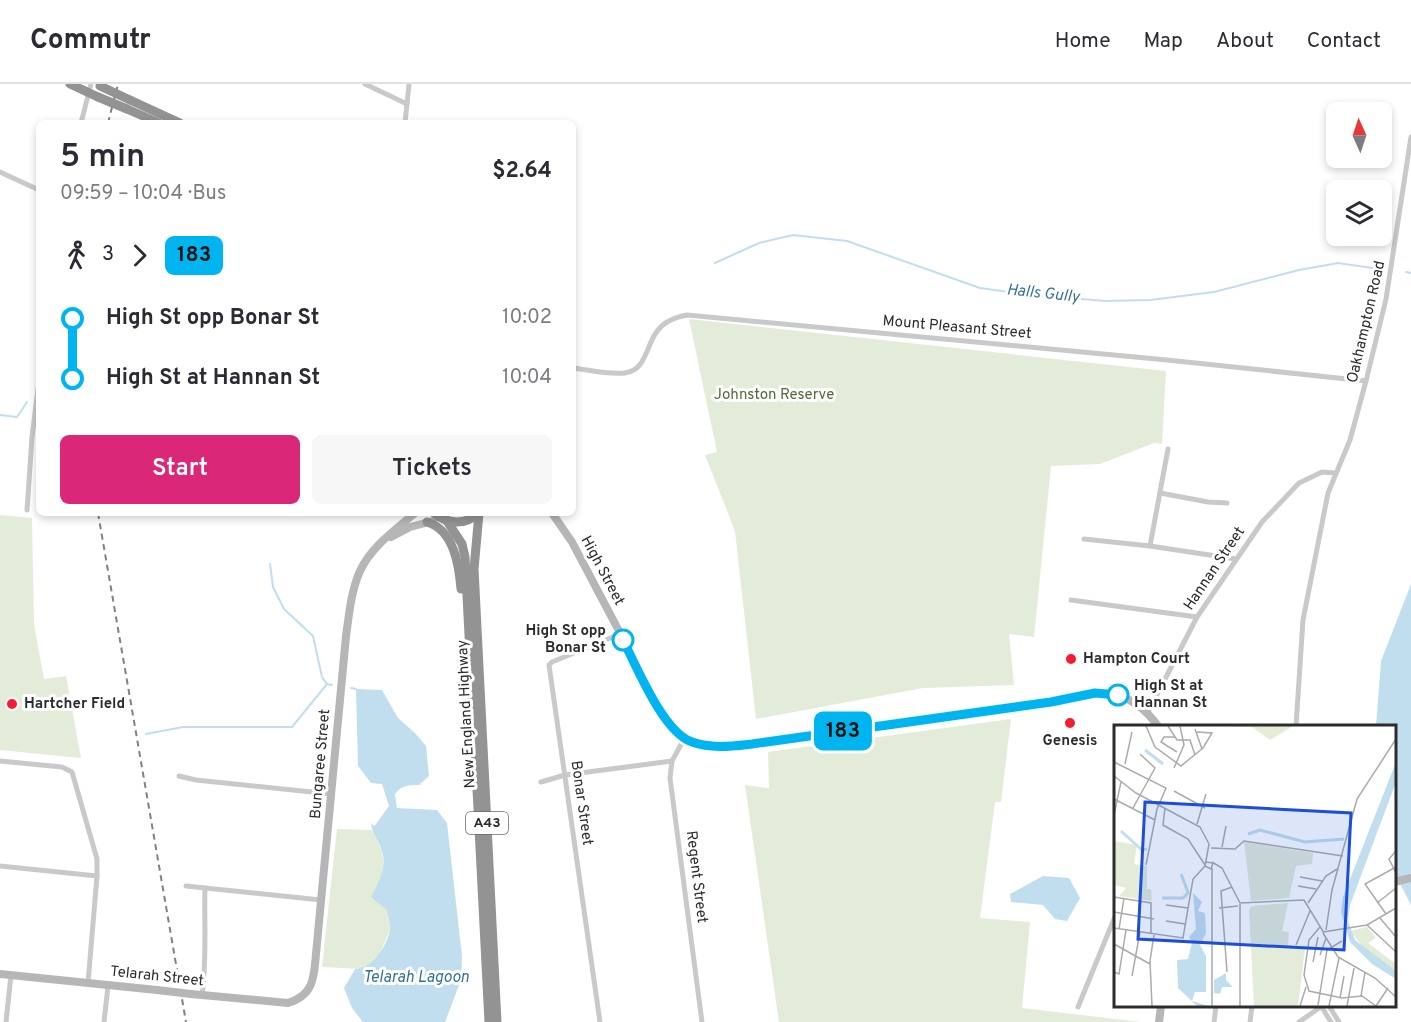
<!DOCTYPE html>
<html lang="en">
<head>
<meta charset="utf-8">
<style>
  :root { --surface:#fff; --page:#f7f7f7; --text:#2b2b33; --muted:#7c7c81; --line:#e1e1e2; --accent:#db2777 }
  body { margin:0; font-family:Overpass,sans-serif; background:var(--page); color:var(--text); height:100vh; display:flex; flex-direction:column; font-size:22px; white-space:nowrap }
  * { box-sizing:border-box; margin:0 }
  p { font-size:20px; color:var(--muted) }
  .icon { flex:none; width:33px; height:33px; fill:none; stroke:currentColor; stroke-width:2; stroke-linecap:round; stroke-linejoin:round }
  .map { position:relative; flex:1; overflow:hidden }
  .side { position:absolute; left:36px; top:36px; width:540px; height:396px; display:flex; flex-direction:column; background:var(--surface); border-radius:9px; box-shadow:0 3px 9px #0003 }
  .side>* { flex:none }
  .badge { padding:0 12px; border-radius:9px; font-size:21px; line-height:39px }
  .needle { width:39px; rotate:357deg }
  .controls { position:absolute; left:1326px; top:18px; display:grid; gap:12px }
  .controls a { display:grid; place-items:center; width:66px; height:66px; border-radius:9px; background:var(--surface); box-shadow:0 3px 9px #0003; font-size:30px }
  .map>.badge { position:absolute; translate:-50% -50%; box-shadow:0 0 0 3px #fff }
  .legs { display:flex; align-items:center; gap:9px; height:66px; padding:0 24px; font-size:20px }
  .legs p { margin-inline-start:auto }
  .summary { display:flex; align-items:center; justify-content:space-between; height:102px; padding:0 24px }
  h1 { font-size:33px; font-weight:600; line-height:45px }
  .cta { display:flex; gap:12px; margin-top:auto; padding:12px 24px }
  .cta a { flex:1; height:69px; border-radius:9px; background:var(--accent); color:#fff; font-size:24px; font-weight:600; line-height:69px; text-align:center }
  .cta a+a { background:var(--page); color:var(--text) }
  ul { padding:0 24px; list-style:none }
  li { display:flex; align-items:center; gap:21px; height:60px; font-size:22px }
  li i { display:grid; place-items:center; width:9px; height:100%; margin:0 8px; background:currentColor }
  li i::after { content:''; width:15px; height:15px; margin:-8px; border:4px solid; border-radius:50%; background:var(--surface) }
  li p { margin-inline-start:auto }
  li:first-child i { background:linear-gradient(#0000 50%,currentColor 0) }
  li:last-child i { background:linear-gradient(currentColor 50%,#0000 0) }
  header { display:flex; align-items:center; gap:36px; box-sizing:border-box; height:84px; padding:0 30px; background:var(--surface); border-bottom:2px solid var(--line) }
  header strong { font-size:28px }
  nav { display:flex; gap:33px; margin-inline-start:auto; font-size:21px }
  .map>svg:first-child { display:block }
  .green { fill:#e3ecd8 }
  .water { fill:#c1deee }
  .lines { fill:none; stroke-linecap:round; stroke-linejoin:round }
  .stream { stroke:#c1deee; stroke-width:2 }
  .street { stroke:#c9c9c9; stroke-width:5 }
  .secondary { stroke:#b6b6b6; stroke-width:8 }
  .highway { stroke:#939393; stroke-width:9 }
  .rail { stroke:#818181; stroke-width:2; stroke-dasharray:6 4.5; stroke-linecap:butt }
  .secondary-bridge { stroke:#b6b6b6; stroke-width:8 }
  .highway-bridge { stroke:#939393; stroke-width:9 }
  .line-1-casing { stroke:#fff; stroke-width:14 }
  .line-1 { stroke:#00b5ef; stroke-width:9 }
  .stop-1-dot { fill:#fff; stroke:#00b5ef; stroke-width:3 }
  .poi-dot { fill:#f71b32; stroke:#fff; stroke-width:2 }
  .labels { text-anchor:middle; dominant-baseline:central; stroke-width:6; stroke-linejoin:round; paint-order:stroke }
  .shield { fill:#fff; stroke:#6b6b6b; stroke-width:1.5 }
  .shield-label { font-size:14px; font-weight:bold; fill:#2c2c2c }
  .street-label { font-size:15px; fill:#2c2c2c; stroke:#fff }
  .park-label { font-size:15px; fill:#516c36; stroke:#fff }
  .stop-label { font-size:15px; font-weight:bold; fill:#2c2c2c; stroke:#fff; text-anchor:end }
  .poi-label { font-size:15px; font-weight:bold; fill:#2c2c2c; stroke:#fff; text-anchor:start }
  .water-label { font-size:16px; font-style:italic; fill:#337296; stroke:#fff }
  .inset-river { fill:none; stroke:#c1deee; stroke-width:3 }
  .inset-road { fill:none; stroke:#ababab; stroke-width:1.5 }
  .view { fill:#1d4ed8; fill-opacity:0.15; stroke:#1d4ed8; stroke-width:3 }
  .inset-edge { fill:none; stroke:#2c2c2c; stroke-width:3 }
</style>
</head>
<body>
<header>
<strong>Commutr</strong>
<nav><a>Home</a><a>Map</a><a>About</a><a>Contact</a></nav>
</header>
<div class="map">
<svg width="1411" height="938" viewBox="0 0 1411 938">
  <rect width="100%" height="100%" fill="#fff"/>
  <g class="green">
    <path d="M689,235L1166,287L1162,360L1154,359L1100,380L1051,382L1034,553L1009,550L1014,601L923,604L756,635L735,447L705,371L717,368Z"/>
    <path d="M0,431L32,434L34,540L44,595L66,592L81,674L0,666Z"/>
    <path d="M1011,635L1001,718H995L980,834L1030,838L1022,924L1141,938H779L745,701L769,704L768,668Z"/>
    <path d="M337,745L372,746L382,767L390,846L378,874L361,885L322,883Z"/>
  </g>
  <g class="water">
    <path d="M1411,500V821L1395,790L1394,642H1376L1381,577Z"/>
    <path d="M356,605L382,606L398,634L415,649L426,662L429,692L419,701C408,701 402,701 395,710L397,724L437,726L447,739L462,872L461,896L445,938H363L352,924L344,904L355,885C372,885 388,861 390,845C390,839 388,832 387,826L371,813C379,797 387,785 382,767C379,757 372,750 371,739L374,742L376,740L389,722L382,700L371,699L358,682Z"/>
    <path d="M1043,792L1069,794L1080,814L1067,837L1055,835L1043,821L1011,818L1010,810Z"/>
  </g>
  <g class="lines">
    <g class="stream">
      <path d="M715,179L759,159L793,151L847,157L980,204L1024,210L1105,217L1150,216L1214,208L1299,186L1338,179L1379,185"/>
      <path d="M1406,188L1411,189"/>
      <path d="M0,331L17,333L27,318"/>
      <path d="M270,480L273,503L284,525L313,552L322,593L327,600L332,601"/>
      <path d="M351,604L356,605"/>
      <path d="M146,650L183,643H292L327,600"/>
    </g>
    <g class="street">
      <path d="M365,0L407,20"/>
      <path d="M81,39L91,0"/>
      <path d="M405,39L409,0"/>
      <path d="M0,88L39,106"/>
      <path d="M573,284C589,286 609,291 625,289C647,286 646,260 658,246C665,237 676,233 687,231L1167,276L1366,297"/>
      <path d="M1160,409L1208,418L1227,419"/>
      <path d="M27,426L32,353L39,297"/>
      <path d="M1084,455L1150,462L1236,475"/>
      <path d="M1150,462L1168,365"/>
      <path d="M1071,516L1197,533"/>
      <path d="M1148,628L1197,533L1262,438L1299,399L1322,388L1335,389"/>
      <path d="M1296,642L1303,536L1328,409L1350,356L1366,297L1386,215L1411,53"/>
      <path d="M684,655L672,677L670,694L702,938"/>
      <path d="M0,677L62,683L72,688L97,775V792L88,899"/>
      <path d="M179,692L196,696L331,710"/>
      <path d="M541,698L565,691L672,677"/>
      <path d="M0,782L97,792"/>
      <path d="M186,802L321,816"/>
      <path d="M202,911C207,876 204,839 205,804"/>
      <path d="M1321,922L1331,938"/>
      <path d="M1329,922L1339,938"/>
      <path d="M1078,923L1116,830"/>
      <path d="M6,938L11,891"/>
      <path d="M104,938L108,902"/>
      <path d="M600,938L549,581L552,578L620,550"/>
      <path d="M1214,938L1216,922"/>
      <path d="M1250,938L1252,922"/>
      <path d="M1299,938L1322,922"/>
    </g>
    <g class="secondary">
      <path d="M552,429L572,458L667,638C689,666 720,663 752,660L1051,618C1098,608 1126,599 1158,642"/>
      <path d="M391,453L410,443L433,437"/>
      <path d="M1394,798L1411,794"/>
      <path d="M0,890L157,906"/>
      <path d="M191,910L288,919C314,911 314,893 316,870L346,552C349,531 351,507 360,487C371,463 395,446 415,429"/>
      <path d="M1159,938L1161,922"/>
    </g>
    <g class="highway">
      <path d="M70,0L98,13"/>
      <path d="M130,16L180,39"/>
      <path d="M127,25L159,39"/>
      <path d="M434,429C447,440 465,442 478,429"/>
      <path d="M479,429L474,485L497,938"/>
      <path d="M447,437L462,460L465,473L489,938"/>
      <path d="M427,438C454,446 459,481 461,505"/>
    </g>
    <g class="rail">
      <path d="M108,39L118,0"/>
      <path d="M98,429L186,938"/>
    </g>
    <path class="secondary-bridge" d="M157,906L191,910"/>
    <g class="highway-bridge">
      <path d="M100,2L130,16"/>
      <path d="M98,13L127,25"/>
    </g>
  </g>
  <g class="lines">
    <g class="line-1-casing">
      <path id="line-1" d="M623,556C637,583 663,648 692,658C711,665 733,662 752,660L1051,618L1095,609L1118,611"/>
    </g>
    <use href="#line-1" class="line-1"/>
  </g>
  <g class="stop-1-dot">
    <circle cx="623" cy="556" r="10"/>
    <circle cx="1118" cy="611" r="10"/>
  </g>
  <g class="poi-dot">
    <circle cx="1071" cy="575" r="6"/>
    <circle cx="12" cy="620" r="6"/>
    <circle cx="1070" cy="639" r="6"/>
  </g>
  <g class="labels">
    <rect class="shield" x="466" y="728" width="42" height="22" rx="4.5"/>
    <g class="shield-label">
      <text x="487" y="739">A43</text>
    </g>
    <g class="street-label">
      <text transform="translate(1367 238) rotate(-77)">Oakhampton Road</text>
      <text transform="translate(957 244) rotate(5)">Mount Pleasant Street</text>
      <text transform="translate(1215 485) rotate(-56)">Hannan Street</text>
      <text transform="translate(602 487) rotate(62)">High Street</text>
      <text transform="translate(467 630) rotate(-93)">New England Highway</text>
      <text transform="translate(321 680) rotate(-85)">Bungaree Street</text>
      <text transform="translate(581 719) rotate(82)">Bonar Street</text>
      <text transform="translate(696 793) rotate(83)">Regent Street</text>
      <text transform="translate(157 893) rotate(6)">Telarah Street</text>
    </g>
    <g class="park-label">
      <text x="774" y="311">Johnston Reserve</text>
    </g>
    <g class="stop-label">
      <text x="606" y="547">High St opp<tspan x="606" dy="17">Bonar St</tspan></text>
      <text x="1134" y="602" text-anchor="start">High St at<tspan x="1134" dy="17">Hannan St</tspan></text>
    </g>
    <g class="poi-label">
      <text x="1083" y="575">Hampton Court</text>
      <text x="24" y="620">Hartcher Field</text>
      <text x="1070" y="657" text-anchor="middle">Genesis</text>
    </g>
    <g class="water-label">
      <text transform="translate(1043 210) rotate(6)">Halls Gully</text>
      <text x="416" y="894">Telarah Lagoon</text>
    </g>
  </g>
  <g transform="translate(1114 641)">
    <rect width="282" height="282" fill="#fff"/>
    <path d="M111,1H179L156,15L138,2ZM0,116L23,120L20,139L33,141V164H37L38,176L5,171L12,163L0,160ZM130,117L199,128L198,139L182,141L175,173L137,176ZM174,178L168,206L175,207L174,220L191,223L184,281H140L135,185L138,181ZM253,202L262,213L254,218L282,239V246L255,229L236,206Z" fill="#e3ecd8"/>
    <path d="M282,37V57L236,180L234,196L241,215L282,246V254L258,239L236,217L227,187L229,172ZM79,168L88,177L84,186L91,188L92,208L86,220L92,231V267H81L78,276L95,281H83L64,263L63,235L74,234L78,218L75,212L82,204ZM112,248V255L119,262H108L106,269L100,268V255Z" fill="#c1deee"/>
    <path class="inset-river" d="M31,25L49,39M7,106L28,125L33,124M134,109L146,105L191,117L230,114M67,149L74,167M48,173H69L75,167"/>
    <path class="inset-road" d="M32,1L41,22L67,41L89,23L98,8L83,7M54,1L63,15H76L81,30M81,4L88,24M61,12H50L47,17L63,27M0,37L52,63L43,84L32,140M11,39L18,7M60,43L70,20L66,1M0,51L22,68L86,102L95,119L91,141L97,144L99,138L92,137M60,66L91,83M0,74L41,95M19,83L41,43L26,29M51,83L49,100L74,114L91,140M0,90L7,57M83,99L92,69M108,122L112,101M97,123L121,124L130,116L229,131M282,126L275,134L282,148M98,137L108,143L126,178L190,175L210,208M98,143V281M186,152L208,156M184,161L202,164M0,172L37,178V209M194,178L212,151L223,144M263,178L282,163M126,179V281M52,180L74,183M105,183L124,181M0,187L40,194M272,189L251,159L282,142M266,193L282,212M52,196L71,199M253,200L282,227M206,202L195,215L190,250L195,266L228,273L248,271L262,281M0,203L69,213L79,154L91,141M5,204L10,173M212,205L218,165L243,74L282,14M209,207L253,200L282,183M209,208L224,232L261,253L282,272M0,219L36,239M182,220L196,186M206,230L212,213M199,237L204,212M0,247L5,249L12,205M113,247L107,166L118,162M18,251L26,207M247,271L251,247M226,273L230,251M204,280L213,225L228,216M38,281L36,236L40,210M186,281L192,262M215,281L225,233M233,281L240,243M262,281L274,263"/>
    <path class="view" d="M31,77L237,88L230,225L24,214Z"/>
    <rect width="282" height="282" class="inset-edge"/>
  </g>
</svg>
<div class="controls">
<a><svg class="needle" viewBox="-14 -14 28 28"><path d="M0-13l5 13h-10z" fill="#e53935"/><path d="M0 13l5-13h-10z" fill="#7c7c81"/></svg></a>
<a><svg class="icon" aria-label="layers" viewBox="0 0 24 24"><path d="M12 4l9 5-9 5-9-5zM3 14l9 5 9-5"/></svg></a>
</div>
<b class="badge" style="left:843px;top:647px;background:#00b5ef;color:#111">183</b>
<section class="side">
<div class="summary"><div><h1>5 min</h1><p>09:59 – 10:04 · Bus</p></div><b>$2.64</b></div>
<div class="legs"><svg class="icon" aria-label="walk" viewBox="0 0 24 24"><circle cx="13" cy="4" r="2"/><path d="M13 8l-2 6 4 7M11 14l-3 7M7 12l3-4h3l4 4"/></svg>3<svg class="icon" aria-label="forward" viewBox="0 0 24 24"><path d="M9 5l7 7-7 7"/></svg><b class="badge" style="background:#00b5ef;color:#111">183</b></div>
<ul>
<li><i style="color:#00b5ef"></i><b>High St opp Bonar St</b><p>10:02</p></li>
<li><i style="color:#00b5ef"></i><b>High St at Hannan St</b><p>10:04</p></li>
</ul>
<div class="cta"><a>Start</a><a>Tickets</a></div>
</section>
</div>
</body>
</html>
